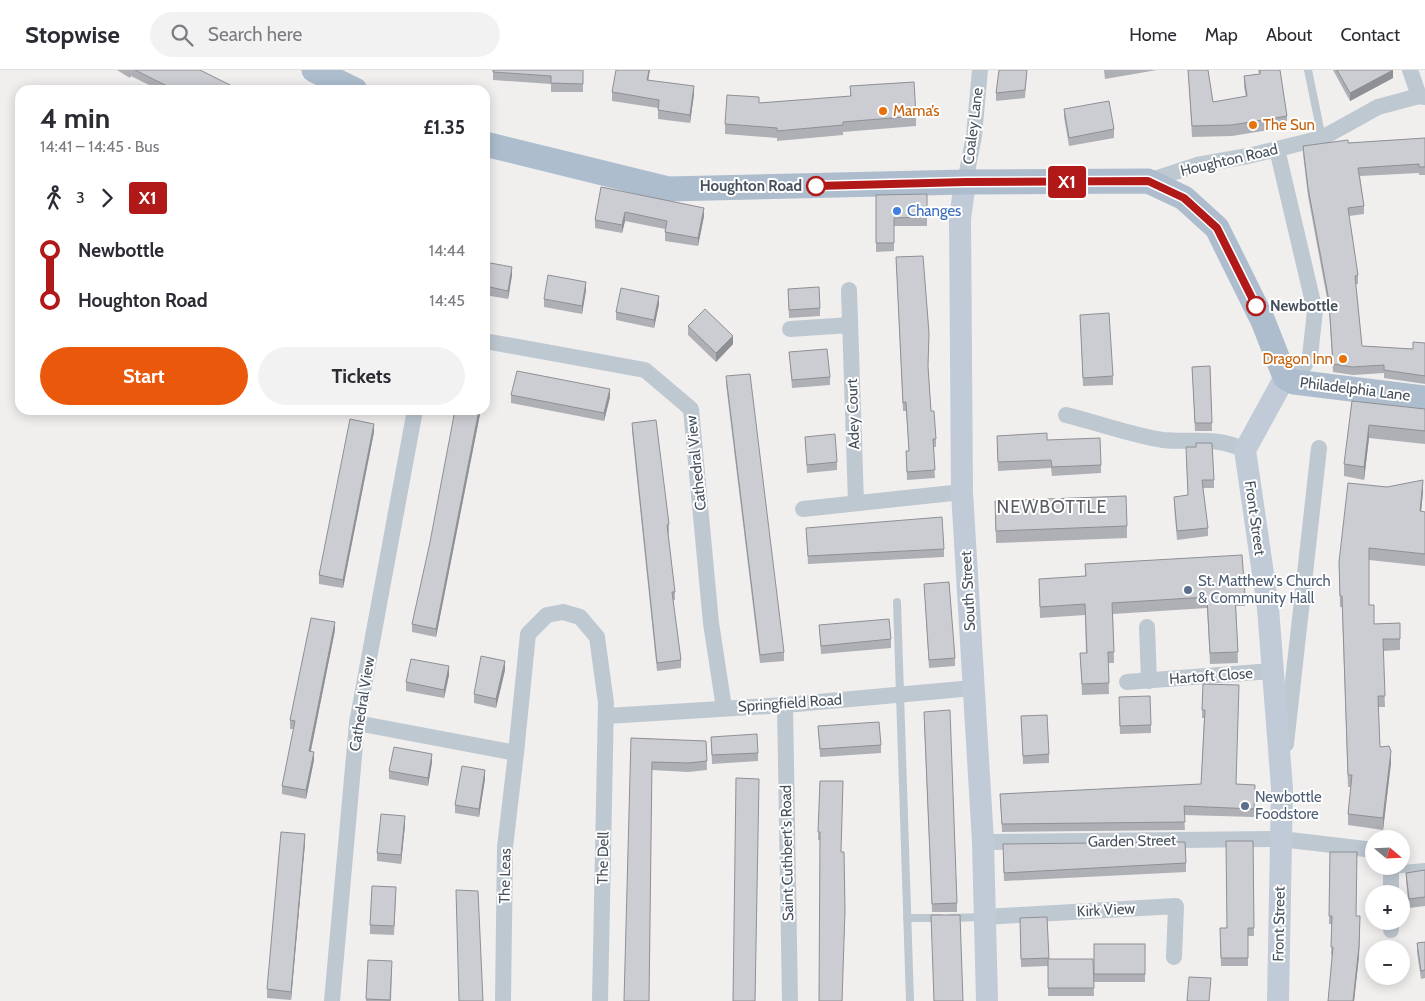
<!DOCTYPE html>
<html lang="en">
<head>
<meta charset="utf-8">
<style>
  :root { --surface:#fff; --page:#f2f2f3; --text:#2b2b33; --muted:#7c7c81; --line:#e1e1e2; --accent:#ea580c }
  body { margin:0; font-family:Cabin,sans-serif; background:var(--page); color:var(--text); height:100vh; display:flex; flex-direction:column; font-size:19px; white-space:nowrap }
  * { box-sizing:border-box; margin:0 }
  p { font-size:16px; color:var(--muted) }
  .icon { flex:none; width:28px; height:28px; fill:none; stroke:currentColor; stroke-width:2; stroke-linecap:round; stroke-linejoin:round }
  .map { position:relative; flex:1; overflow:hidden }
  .side { position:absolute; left:15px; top:15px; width:475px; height:330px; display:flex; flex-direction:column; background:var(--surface); border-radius:15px; box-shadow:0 2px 12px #0003 }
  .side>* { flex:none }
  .badge { padding:0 10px; border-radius:4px; font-size:18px; line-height:32px }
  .needle { width:32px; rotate:109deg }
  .tools { position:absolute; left:1365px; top:760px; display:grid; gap:10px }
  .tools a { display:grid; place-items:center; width:45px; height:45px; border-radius:50%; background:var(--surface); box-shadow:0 2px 12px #0003; font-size:25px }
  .map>.badge { position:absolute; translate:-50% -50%; box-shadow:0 0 0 2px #fff }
  .legs { display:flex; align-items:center; gap:8px; height:55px; padding:0 25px; font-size:16px }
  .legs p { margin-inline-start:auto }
  .summary { display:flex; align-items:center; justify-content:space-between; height:85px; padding:0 25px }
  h1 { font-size:28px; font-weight:700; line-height:38px }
  .button { display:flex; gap:10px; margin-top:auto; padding:10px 25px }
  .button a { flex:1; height:58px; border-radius:30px; background:var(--accent); color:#fff; font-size:20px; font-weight:700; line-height:58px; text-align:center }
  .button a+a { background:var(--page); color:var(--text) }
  ul { padding:0 25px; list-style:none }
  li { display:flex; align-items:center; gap:18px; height:50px; font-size:19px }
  li i { display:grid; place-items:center; width:8px; height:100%; margin:0 6px; background:currentColor }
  li i::after { content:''; width:12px; height:12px; margin:-6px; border:4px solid; border-radius:50%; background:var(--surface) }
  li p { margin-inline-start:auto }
  li:first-child i { background:linear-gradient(#0000 50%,currentColor 0) }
  li:last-child i { background:linear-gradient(currentColor 50%,#0000 0) }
  header { display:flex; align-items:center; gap:30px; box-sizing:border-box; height:70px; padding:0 25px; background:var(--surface); border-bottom:1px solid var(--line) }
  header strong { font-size:24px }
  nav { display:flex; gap:28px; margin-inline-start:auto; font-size:18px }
  .search { width:350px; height:45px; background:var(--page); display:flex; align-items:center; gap:12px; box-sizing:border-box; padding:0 18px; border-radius:28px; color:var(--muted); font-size:19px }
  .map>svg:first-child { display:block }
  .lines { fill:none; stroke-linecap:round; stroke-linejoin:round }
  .lane { stroke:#bec8d1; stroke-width:8 }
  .street { stroke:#bec8d1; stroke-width:16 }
  .secondary { stroke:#c0cbd7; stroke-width:22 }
  .primary { stroke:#adbdce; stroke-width:25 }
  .wall { fill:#afb0b5 }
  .shaded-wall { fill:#8e9094 }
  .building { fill:#cbcdd3; stroke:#8e9094 }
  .line-1-casing { stroke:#fff; stroke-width:11 }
  .line-1 { stroke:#b11919; stroke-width:8 }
  .food-dot { fill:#e8710a; stroke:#fff; stroke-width:2 }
  .stop-1-dot { fill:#fff; stroke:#b11919; stroke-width:2.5 }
  .shop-dot { fill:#3f7fe0; stroke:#fff; stroke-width:2 }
  .service-dot { fill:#5c6f8a; stroke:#fff; stroke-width:2 }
  .labels { text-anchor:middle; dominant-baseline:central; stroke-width:4; stroke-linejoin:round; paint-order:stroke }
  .food-label { font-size:15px; fill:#c56008; stroke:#fff; text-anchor:start }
  .street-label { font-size:15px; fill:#46515c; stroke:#fff }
  .stop-label { font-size:15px; font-weight:bold; fill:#46515c; stroke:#fff; text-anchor:end }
  .shop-label { font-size:15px; fill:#366cbe; stroke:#fff; text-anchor:start }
  .service-label { font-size:15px; fill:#4e5e75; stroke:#fff; text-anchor:start }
  .quarter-label { font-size:18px; letter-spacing:1px; fill:#5b5e63; stroke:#fff }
</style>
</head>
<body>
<header>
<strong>Stopwise</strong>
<div class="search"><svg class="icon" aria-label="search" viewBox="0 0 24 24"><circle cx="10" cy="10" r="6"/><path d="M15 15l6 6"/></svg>Search here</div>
<nav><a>Home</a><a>Map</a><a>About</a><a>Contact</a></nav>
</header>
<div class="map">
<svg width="1425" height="931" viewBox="0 0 1425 931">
  <rect width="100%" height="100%" fill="#f1eeee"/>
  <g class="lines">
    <g class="lane">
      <path d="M1308,0L1322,68"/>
      <path d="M897,532L910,931"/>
      <path d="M1391,800L1425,797"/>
      <path d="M907,848H940"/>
      <path d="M951,848L982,847"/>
    </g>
    <g class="street">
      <path d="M1410,0L1419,26"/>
      <path d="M1277,79L1315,241L1310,286L1294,312"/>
      <path d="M1148,111L1197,95L1248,86L1322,68L1378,37L1419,26L1425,27"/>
      <path d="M965,112L974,66L980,0"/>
      <path d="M849,220L856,433"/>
      <path d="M790,259L850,255"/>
      <path d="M485,271L645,300L691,339L711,553L724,638"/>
      <path d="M1066,345C1095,352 1134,366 1163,370C1194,373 1215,366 1245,380"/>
      <path d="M803,439L962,422"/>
      <path d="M1147,557L1149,611"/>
      <path d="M1127,612L1273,601"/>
      <path d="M785,635L790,931"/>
      <path d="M607,646L785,635L973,618"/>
      <path d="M357,653L516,683L528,564L547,545L563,542L580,547L597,567L606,633L600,931"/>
      <path d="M1286,674L1319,378"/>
      <path d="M983,772L1281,769L1374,780"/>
      <path d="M1388,796L1391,800V824"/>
      <path d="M985,847L1176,836L1174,887"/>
      <path d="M1391,860V851"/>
      <path d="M332,931L357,653L415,340"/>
      <path d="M503,931L505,777L516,683"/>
    </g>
    <g class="secondary">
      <path d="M965,112L960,149L962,422L983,772L987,931"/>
      <path d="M1278,931L1282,718L1268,538L1245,380L1285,307"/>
    </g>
    <g class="primary">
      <path d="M314,0L355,20"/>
      <path d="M485,74L668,119L965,112L1148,111L1184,128L1217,158L1263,251L1285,307L1294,312L1425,328"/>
    </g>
  </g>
  <g class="wall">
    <path d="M117,0H200L240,20H159L131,6L130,8Z"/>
    <path d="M486,0H583V22H551V14L493,10V0Z"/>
    <path d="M1027,0L1025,28L996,31V23Z"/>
    <path d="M1104,0H1157L1105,9Z"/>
    <path d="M1188,0H1208L1213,32L1246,27L1244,17V6L1259,4L1258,0H1280L1287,46V57L1232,66L1192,67Z"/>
    <path d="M1333,0H1392L1393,8L1350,31Z"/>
    <path d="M648,10L694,24L690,53L658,49V38L612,31V22Z"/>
    <path d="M850,16L916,46V56L843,62V65L777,71V68L725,64V54L759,33L850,26Z"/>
    <path d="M1064,39L1114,59V68L1069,76L1064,47Z"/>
    <path d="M1425,68V105H1419V103L1360,106L1364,136V144L1349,146L1358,205V214H1356L1362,276L1413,279L1425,273V314L1384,308V303L1353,305L1333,302L1329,239L1308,126L1303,84V76Z"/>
    <path d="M601,117L704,146L698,176L665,171V159L625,151L622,163L595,158V150Z"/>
    <path d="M927,124V156H894V181L876,182V125Z"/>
    <path d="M896,187L928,298L931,341L936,369V377H933L935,408L907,410L906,381H909L906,341H903Z"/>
    <path d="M485,192L512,205L508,229L485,225Z"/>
    <path d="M788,219L820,238V246L789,248Z"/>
    <path d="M586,220L582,244L544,237V229Z"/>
    <path d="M659,234L654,258L616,250V242Z"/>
    <path d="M1080,245L1113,306V315L1083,316Z"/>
    <path d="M688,256L733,274L716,292L688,265Z"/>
    <path d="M789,282L830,307V315L792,318Z"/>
    <path d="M1210,296L1212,361H1195L1192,297Z"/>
    <path d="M726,306L784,582V591L760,593L726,314Z"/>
    <path d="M511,325L610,327L604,351L511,333Z"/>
    <path d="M1352,331L1425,339V374L1369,368L1364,410L1344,406V394Z"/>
    <path d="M480,340V344L436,567L412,562V554Z"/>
    <path d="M632,353L669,454V463H668L675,522V530H673L681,590V598L657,601L632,361Z"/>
    <path d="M374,362L343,518L319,514V505Z"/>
    <path d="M805,367L837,392V400L807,403Z"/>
    <path d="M1047,370L1101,395V403L1052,406L1051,398L998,401L997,374Z"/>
    <path d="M1186,385L1214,410V418H1203L1208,458V466L1177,470L1174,435V427L1188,425Z"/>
    <path d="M1423,422L1421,441L1425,442V496L1369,490V535L1374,554L1400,553V580L1383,581L1385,637H1378L1380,677L1391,693L1383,760L1348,755V744L1351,717H1348L1342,537H1340L1339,492Z"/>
    <path d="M995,431L1127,456V468L996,473Z"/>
    <path d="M806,458L944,479V487L808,494Z"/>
    <path d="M1085,494L1245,525V536H1236L1238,593L1210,594L1207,538L1113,544L1114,593H1108L1109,624L1082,625L1080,583H1086L1085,545L1040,548L1039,509L1085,507Z"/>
    <path d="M924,514L955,588V596L929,598Z"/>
    <path d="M819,555L891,569V578L821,584Z"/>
    <path d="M335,560L311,681L314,690L306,729L282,724V716L294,659H290V650Z"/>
    <path d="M505,600L496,638L474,633V624Z"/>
    <path d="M449,605L444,628L406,621V612Z"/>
    <path d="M1203,614L1236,714L1255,715L1254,747L1184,745L1185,760L1002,762L1000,724L1201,714L1204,648H1202Z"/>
    <path d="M1119,636L1151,655V663L1120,664Z"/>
    <path d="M1021,646L1049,684V693L1023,694Z"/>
    <path d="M924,650L957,833V842H932Z"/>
    <path d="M818,656L881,675V683L820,687Z"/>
    <path d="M711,667L758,683V691L712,694Z"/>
    <path d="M631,668L706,671L707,700L688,702L652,700Z"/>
    <path d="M432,692L428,716L389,709V701Z"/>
    <path d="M485,709L479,747L455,743V735Z"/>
    <path d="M820,711L841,782L845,848L820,770H818Z"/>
    <path d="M405,755L401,794L377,791V783Z"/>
    <path d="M1253,771L1254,866H1248V896H1221L1220,858H1226Z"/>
    <path d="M305,773L291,930L267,928V919Z"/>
    <path d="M1003,782L1186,793V802L1004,811Z"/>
    <path d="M1330,782L1360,855L1359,886L1354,931H1328L1332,885H1331L1332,854H1329Z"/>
    <path d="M1425,800V836L1409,838L1406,811V803Z"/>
    <path d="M396,826L394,865L370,864V855Z"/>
    <path d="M1047,847L1049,889H1093L1094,926H1048V896L1021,897L1020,856Z"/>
    <path d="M1425,872V908L1421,909L1417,882V873Z"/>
    <rect x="1094" y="874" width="51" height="38"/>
    <path d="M368,890L392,899L391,931H366Z"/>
  </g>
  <g class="shaded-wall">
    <path d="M649,0H650L647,18V10Z"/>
    <path d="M1393,0V8L1350,31V23Z"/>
    <path d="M694,16V24L690,53V45Z"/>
    <path d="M704,138V146L698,176V168Z"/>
    <path d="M625,142V151L622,163V155Z"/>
    <path d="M512,197V205L508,229V221Z"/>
    <path d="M586,212V220L582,244V236Z"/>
    <path d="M659,226V234L654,258V250Z"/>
    <path d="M733,266V274L716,292V283Z"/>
    <path d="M610,319V327L604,351V343Z"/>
    <path d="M479,340H480V344L436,567V559Z"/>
    <path d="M374,354V362L343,518V510Z"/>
    <path d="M1369,355V368L1364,410V397Z"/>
    <path d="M1423,410V422L1420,453V441Z"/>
    <path d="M335,552V560L309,689V681Z"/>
    <path d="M505,591V600L496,638V629Z"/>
    <path d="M449,596V605L444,628V620Z"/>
    <path d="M1391,681V693L1383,760V748Z"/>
    <path d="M314,682V690L306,729V720Z"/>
    <path d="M432,684V692L428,716V708Z"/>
    <path d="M485,700V709L479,747V739Z"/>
    <path d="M405,746V755L401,794V785Z"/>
    <path d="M305,764V773L291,930V922Z"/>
    <path d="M1360,846L1359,886L1354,931H1353Z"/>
  </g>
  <g class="building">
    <path d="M135,0H200L240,20H175Z"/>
    <path d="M493,0H583V14L551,13V6L493,2Z"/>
    <path d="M616,0H649L647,10L694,16L690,45L658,40L659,30L612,22Z"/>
    <path d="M999,0H1027L1025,20L996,23Z"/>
    <path d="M1188,0H1208L1213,32L1247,26L1244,6L1260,4V0H1280L1287,46L1232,55L1192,56Z"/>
    <path d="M1337,0H1393L1350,23Z"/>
    <path d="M914,12L916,46L843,52V55L777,61V58L725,54L727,25L759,27V33L851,26L850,16Z"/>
    <path d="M1109,31L1114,59L1069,68L1064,39Z"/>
    <path d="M1425,68V97H1419V94L1358,98L1364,136L1348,138L1358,205L1355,206L1362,276L1413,279V272L1425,273V306L1384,300V295L1353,297L1333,294L1329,231L1308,118L1303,76L1348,70V73Z"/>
    <path d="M601,117L704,138L698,168L665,162L667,151L625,142L622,155L595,150Z"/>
    <path d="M927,124V147L894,148V173H876V125Z"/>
    <path d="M923,186L929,263L928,296L931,341H934L936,369H933L935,400L907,402L906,381H909L906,332L903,333L896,187Z"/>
    <path d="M485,192L512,197L508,221L485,216Z"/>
    <path d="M548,205L586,212L582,236L544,229Z"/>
    <path d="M819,217L820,238L789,240L788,219Z"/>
    <path d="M621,218L659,226L654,250L616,242Z"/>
    <path d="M705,239L733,266L716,283L688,256Z"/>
    <path d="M1109,243L1113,306L1083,308L1080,245Z"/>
    <path d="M827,279L830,307L792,310L789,282Z"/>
    <path d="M1210,296L1212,353H1195L1192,297Z"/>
    <path d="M517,301L610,319L604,343L511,325Z"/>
    <path d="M750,304L784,582L760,585L726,306Z"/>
    <path d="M1352,331L1425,339V361L1369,355L1364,397L1344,394Z"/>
    <path d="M455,340H479L436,559L412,554L430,472Z"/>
    <path d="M350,349L374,354L343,510L319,505Z"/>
    <path d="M656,350L669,454L667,455L675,522H672L681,590L657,593L632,353Z"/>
    <path d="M1047,363V370L1100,368L1101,395L1052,397L1051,390L998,392L997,366Z"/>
    <path d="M835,364L837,392L807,395L805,367Z"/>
    <path d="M1196,373H1212L1214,410H1202L1208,458L1177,461L1174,427L1188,425L1186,377H1196Z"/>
    <path d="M1423,410L1420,441L1425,442V484L1369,478V535H1374V554L1400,553V569H1383L1385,626H1378L1380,677L1389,676L1391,681L1383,748L1348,744L1352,705H1348L1342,526H1340L1339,492L1348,413L1387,417Z"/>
    <path d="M1126,426L1127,456L996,461L995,431Z"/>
    <path d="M942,447L944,479L808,486L806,458Z"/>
    <path d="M1242,485L1245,525H1235L1238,582L1210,583L1207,527L1112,533L1114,582H1108L1109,613L1082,614L1080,583H1087L1085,534L1040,537L1039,509L1086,506L1085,494Z"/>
    <path d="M949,512L955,588L929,590L924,514Z"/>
    <path d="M311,548L335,552L309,681L314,682L306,720L282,716L295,651L290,650Z"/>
    <path d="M889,549L891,569L821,576L819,555Z"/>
    <path d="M481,586L505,591L496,629L474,624Z"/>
    <path d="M411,589L449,596L444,620L406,612Z"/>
    <path d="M1203,614L1239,615L1236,714L1255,715L1254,739L1184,736L1185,752L1002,754L1000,724L1201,714L1205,640H1202Z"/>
    <path d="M1150,626L1151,655L1120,656L1119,627Z"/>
    <path d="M950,640L957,833L932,834L924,642Z"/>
    <path d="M1047,645L1049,684L1023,686L1021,646Z"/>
    <path d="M879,652L881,675L820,679L818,656Z"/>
    <path d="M757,664L758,683L712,685L711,667Z"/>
    <path d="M631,668L706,671L707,691L688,693L652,692L649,931H624Z"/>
    <path d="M394,677L432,684L428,708L389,701Z"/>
    <path d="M462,696L485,700L479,739L455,735Z"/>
    <path d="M736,708L759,709L755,931H733Z"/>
    <path d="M820,711H843L841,782H844L845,840L842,931H819L820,762H818Z"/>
    <path d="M381,744L405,746L401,785L377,783Z"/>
    <path d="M281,762L305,764L291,922L267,919Z"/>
    <path d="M1226,771H1253L1254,858H1248V888H1221L1220,858H1227Z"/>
    <path d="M1185,772L1186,793L1004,803L1003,774Z"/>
    <path d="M1330,782H1357L1356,846H1360L1359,877L1353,931H1328L1333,877H1331L1332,846H1329Z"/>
    <path d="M1425,800V827L1409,829L1406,803Z"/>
    <path d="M372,816L396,817L394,856L370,855Z"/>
    <path d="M456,820L478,821L483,931H459Z"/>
    <path d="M931,845H960L963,931H934Z"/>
    <path d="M1047,847L1049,888L1021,889L1020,848Z"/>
    <path d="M1425,872V900L1421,901L1417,873Z"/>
    <rect x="1094" y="874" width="51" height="30"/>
    <path d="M1048,889H1093L1094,918H1048Z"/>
    <path d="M368,890L392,891L390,930L366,929Z"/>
    <path d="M1189,907L1211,908L1209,931H1187Z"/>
  </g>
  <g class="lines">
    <g class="line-1-casing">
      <path id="line-1" d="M816,116L966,112L1148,111L1184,128L1217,158L1256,236"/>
    </g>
    <use href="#line-1" class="line-1"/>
  </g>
  <g class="food-dot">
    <circle cx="883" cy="41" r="5"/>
    <circle cx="1253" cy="55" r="5"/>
    <circle cx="1343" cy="289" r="5"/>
  </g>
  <g class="stop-1-dot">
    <circle cx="816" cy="116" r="9"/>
    <circle cx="1256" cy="236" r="9"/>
  </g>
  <circle class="shop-dot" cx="897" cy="141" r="5"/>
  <g class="service-dot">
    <circle cx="1188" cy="520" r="5"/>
    <circle cx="1245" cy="736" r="5"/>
  </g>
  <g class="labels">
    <g class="food-label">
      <text x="893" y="41">Mama’s</text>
      <text x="1263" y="55">The Sun</text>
      <text x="1333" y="289" text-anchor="end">Dragon Inn</text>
    </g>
    <g class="street-label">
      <text transform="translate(973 56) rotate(-83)">Coaley Lane</text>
      <text transform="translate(1229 90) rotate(-13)">Houghton Road</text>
      <text transform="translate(1355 319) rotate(7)">Philadelphia Lane</text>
      <text transform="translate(853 344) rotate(-92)">Adey Court</text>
      <text transform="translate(696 393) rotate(-96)">Cathedral View</text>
      <text transform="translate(1255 448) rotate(82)">Front Street</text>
      <text transform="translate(968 521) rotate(-93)">South Street</text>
      <text transform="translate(1211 606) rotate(-4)">Hartoft Close</text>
      <text transform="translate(790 633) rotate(-4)">Springfield Road</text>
      <text transform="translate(362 634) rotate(-81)">Cathedral View</text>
      <text transform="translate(1132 771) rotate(-1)">Garden Street</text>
      <text transform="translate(787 783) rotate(-91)">Saint Cuthbert's Road</text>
      <text transform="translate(603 788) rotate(-89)">The Dell</text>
      <text transform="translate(505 806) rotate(-89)">The Leas</text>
      <text transform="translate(1106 840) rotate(-3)">Kirk View</text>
      <text transform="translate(1279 854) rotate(-89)">Front Street</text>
    </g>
    <g class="stop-label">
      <text x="802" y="116">Houghton Road</text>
      <text x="1270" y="236" text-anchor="start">Newbottle</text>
    </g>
    <g class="shop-label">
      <text x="907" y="141">Changes</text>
    </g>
    <g class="service-label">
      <text x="1198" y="511">St. Matthew's Church<tspan x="1198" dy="17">&amp; Community Hall</tspan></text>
      <text x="1255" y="727">Newbottle<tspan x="1255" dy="17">Foodstore</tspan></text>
    </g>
    <g class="quarter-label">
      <text x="1052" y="437">NEWBOTTLE</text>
    </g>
  </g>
</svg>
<div class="tools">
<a><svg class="needle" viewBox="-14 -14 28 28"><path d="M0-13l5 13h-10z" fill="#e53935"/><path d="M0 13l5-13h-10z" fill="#7c7c81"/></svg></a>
<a>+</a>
<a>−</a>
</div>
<b class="badge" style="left:1067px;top:112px;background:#b11919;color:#fff">X1</b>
<section class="side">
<div class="summary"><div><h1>4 min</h1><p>14:41 – 14:45 · Bus</p></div><b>£1.35</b></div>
<div class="legs"><svg class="icon" aria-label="walk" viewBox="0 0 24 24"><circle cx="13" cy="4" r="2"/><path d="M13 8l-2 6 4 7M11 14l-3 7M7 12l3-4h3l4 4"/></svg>3<svg class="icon" aria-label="forward" viewBox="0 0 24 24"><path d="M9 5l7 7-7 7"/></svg><b class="badge" style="background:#b11919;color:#fff">X1</b></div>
<ul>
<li><i style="color:#b11919"></i><b>Newbottle</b><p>14:44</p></li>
<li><i style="color:#b11919"></i><b>Houghton Road</b><p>14:45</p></li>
</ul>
<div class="button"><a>Start</a><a>Tickets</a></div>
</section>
</div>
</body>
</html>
